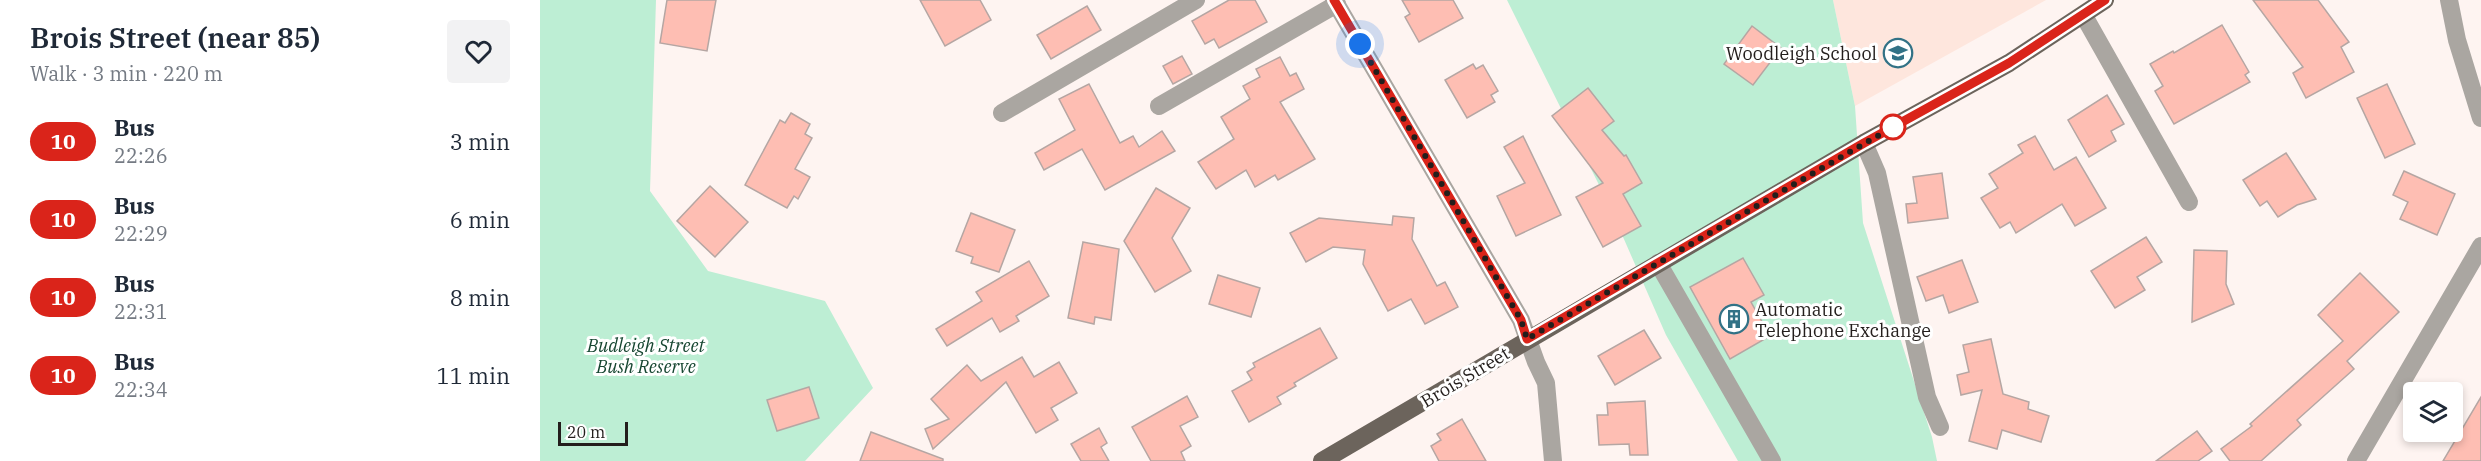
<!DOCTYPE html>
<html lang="en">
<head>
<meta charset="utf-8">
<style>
  :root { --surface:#fff; --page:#f2f2f3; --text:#1f2937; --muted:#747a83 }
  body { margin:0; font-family:"IBM Plex Serif",serif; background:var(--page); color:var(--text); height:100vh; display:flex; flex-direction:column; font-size:22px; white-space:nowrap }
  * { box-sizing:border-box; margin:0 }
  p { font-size:20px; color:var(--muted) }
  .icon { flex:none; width:33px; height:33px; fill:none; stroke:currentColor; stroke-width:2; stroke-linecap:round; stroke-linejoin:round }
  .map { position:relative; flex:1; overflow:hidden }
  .drawer { display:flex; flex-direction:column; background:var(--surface); width:540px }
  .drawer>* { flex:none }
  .badge { padding:0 12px; border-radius:20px; font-size:21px; line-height:39px }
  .buttons { position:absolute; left:1863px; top:382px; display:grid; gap:12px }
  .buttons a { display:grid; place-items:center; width:60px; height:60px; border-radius:6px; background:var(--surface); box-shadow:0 3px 9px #0003; font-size:30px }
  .scale { position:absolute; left:18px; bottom:15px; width:70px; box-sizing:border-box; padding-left:6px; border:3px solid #231e1c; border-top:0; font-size:16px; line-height:21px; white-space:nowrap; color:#231e1c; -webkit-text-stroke:4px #fff; paint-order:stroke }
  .you { position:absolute; width:30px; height:30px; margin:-15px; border:4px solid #fff; border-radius:50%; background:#1a73e8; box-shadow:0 0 0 9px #1a73e833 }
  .map>.badge { position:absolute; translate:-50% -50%; box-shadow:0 0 0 3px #fff }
  .round { display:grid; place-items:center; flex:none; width:63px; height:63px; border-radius:6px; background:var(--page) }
  .overview { display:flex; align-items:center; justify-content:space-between; height:102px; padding:0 30px }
  h1 { font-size:28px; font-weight:600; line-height:45px }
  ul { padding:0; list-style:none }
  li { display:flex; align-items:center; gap:18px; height:78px; padding:0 30px }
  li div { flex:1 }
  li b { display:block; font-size:22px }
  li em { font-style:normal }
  li .badge { min-width:66px; font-weight:700; text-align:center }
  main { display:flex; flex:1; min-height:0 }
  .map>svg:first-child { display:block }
  .built { fill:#fee6dd }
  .green { fill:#bdeed4 }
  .building { fill:#febeb3; stroke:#b5a6a3; stroke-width:1.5 }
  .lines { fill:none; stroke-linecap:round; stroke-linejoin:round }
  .minor { stroke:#aaa6a1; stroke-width:18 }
  .major { stroke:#6c645c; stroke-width:18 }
  .line-casing { stroke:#fff; stroke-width:14 }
  .line { stroke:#da241a; stroke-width:9 }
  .walk { stroke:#231e1c; stroke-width:6; stroke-dasharray:0 10.8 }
  .stop-dot { fill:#fff; stroke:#da241a; stroke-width:3 }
  .labels { text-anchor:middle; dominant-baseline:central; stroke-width:6; stroke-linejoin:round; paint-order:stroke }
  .poi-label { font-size:18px; fill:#231e1c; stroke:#fff; text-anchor:end }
  .park-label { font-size:18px; font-style:italic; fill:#164631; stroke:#fff }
  .street-label { font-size:18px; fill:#231e1c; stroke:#fff }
</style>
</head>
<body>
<main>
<section class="drawer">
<div class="overview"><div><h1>Brois Street (near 85)</h1><p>Walk · 3 min · 220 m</p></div><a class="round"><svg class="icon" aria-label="heart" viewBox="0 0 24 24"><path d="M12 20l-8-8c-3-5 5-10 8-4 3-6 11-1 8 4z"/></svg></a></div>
<ul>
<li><span class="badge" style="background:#da241a;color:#fff">10</span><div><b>Bus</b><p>22:26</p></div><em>3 min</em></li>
<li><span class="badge" style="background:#da241a;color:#fff">10</span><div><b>Bus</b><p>22:29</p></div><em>6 min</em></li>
<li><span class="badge" style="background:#da241a;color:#fff">10</span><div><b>Bus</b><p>22:31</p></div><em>8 min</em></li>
<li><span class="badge" style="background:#da241a;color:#fff">10</span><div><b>Bus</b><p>22:34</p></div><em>11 min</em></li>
</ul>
</section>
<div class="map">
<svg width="1941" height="461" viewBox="0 0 1941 461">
  <rect width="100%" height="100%" fill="#fef4f1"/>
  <path class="built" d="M1293,0H1506L1315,106Z"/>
  <g class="green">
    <path d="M0,0H116L110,191L168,271L285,301L333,388L265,461H0Z"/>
    <path d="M967,0H1293L1315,106L1323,223L1392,437L1397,461H1198L1126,335L1069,205Z"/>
  </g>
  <g class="building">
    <path d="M127,0H176L167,51L120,43Z"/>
    <path d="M380,0H440L451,20L405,46Z"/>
    <path d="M689,0H715L727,22L679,48L674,39L665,44L652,21Z"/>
    <path d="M862,0H913L923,18L879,42L865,17L870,14Z"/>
    <path d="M1713,0H1778L1809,42L1801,47L1814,72L1766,98L1753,73L1763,67Z"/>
    <path d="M547,6L561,30L511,59L497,35Z"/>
    <path d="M1682,25L1709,72L1705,75L1710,82L1634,124L1615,91L1623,86L1610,64L1633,51L1634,53Z"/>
    <path d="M1212,26L1241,48L1213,85L1184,64Z"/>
    <path d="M642,56L652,74L633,84L623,66Z"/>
    <path d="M740,57L750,76L756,73L764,89L740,102L775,159L738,180L735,175L715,187L706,170L676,189L658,162L694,139L681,117L710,99L703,86L720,77L716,69Z"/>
    <path d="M933,64L936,69L943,65L958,91L951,95L955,102L927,118L905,80Z"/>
    <path d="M549,84L580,143L593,136L599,147L622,131L635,151L565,190L542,149L504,170L495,153L535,130L519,99Z"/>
    <path d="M1847,84L1875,144L1845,158L1817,98Z"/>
    <path d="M1048,88L1074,121L1062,130L1084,156L1086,155L1102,183L1083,194L1101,226L1063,247L1036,197L1063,183L1012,116Z"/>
    <path d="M1567,95L1584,124L1571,131L1576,141L1549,157L1528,120Z"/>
    <path d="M251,113L270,124L265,134L272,138L255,169L270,177L258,199L254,196L247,208L205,185L240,120L245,123Z"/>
    <path d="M983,136L1021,215L976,236L957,196L985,183L964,147Z"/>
    <path d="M1495,136L1514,170L1536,157L1566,208L1535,226L1522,204L1476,233L1470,222L1460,228L1441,198L1458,188L1449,174L1483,153L1478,145Z"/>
    <path d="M1746,153L1776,199L1757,205L1738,217L1727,201L1720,206L1703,180Z"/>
    <path d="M1864,171L1915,194L1897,235L1860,219L1868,202L1853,195Z"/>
    <path d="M1402,173L1408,218L1368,223L1366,204L1377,203L1373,177Z"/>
    <path d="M170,186L208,222L175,257L137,221Z"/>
    <path d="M616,188L650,208L632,238L651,271L615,292L584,241Z"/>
    <path d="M431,213L475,230L459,272L431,263L433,257L416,251Z"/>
    <path d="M853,216L874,218L872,239L897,286L905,282L918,307L885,324L871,299L848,311L823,264L825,250L793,247L766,262L750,233L779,218L852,225Z"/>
    <path d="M1606,237L1622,262L1597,277L1605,290L1575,308L1551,271Z"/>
    <path d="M543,242L579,249L571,320L555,317L554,324L528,318Z"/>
    <path d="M1654,250L1687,251L1686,284L1694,304L1652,322Z"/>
    <path d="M1203,258L1224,295L1211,302L1230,336L1190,359L1150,287Z"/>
    <path d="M1422,260L1438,302L1409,313L1403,295L1386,301L1377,277Z"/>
    <path d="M489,261L509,296L476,316L479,321L460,332L452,318L407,346L396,329L442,301L436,292Z"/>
    <path d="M1820,273L1859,312L1807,361L1814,369L1757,420L1761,425L1721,461H1690L1681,449L1712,426L1710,424L1803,341L1778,315Z"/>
    <path d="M678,275L720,288L711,317L669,304Z"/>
    <path d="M780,328L797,358L754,383L756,386L737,397L741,404L709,422L692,391L712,380L707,372L715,367L713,363Z"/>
    <path d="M1104,330L1121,358L1075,385L1058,356Z"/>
    <path d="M1451,339L1463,394L1489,402L1488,409L1509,416L1501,442L1462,430L1457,449L1429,441L1442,390L1421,395L1417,375L1429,372L1423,345Z"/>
    <path d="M482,357L494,377L519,362L537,393L511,408L518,420L496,433L466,382L393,449L385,429L409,419L391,399L427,365L441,381Z"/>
    <path d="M269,387L279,418L237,431L227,400Z"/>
    <path d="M647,396L658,417L640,426L651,446L641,452L645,461H611L592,427Z"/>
    <path d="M1941,397V461H1903Z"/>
    <path d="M1105,401L1108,455H1090L1089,444L1059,445L1057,415H1068L1067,403Z"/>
    <path d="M922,419L946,461H899L891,446L901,440L897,434Z"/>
    <path d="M559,428L567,443L561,447L569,461H541L531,444Z"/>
    <path d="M1657,431L1672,451L1658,461H1616Z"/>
    <path d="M331,432L403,459V461H320Z"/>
  </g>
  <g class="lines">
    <g class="minor">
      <path d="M794,0L981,320L996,362L1006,383L1013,461"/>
      <path d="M1909,0L1917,40L1941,118"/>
      <path d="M1544,16L1649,202"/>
      <path d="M619,106L797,4"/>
      <path d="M462,113L656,0"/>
      <path d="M1324,143L1337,173L1387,397L1400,427"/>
      <path d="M1118,263L1232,461"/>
      <path d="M1816,461L1941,246"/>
    </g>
    <path class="major" d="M782,461L1324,143L1469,63L1565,0"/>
  </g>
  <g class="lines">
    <g class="line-casing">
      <path id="line" d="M794,0L981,320L987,339L1324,143L1469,63L1565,0"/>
    </g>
    <use href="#line" class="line"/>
    <path class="walk" d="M820,44L981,320L987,339L1353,127"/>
  </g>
  <defs>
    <g id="school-ring" transform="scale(1.5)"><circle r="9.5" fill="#fff" stroke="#327286" stroke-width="1.5"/><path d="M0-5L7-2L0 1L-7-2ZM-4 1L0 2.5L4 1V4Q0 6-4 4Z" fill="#327286"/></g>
    <g id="building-ring" transform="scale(1.5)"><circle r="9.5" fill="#fff" stroke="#327286" stroke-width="1.5"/><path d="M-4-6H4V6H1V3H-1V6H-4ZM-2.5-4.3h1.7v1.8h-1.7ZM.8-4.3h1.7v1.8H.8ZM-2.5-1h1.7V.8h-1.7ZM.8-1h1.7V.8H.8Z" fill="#327286"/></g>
  </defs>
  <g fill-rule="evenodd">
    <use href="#school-ring" x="1358" y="53"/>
    <use href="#building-ring" x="1194" y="319"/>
  </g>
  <circle class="stop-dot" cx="1353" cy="127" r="12"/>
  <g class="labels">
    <g class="poi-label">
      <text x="1337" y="53">Woodleigh School</text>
      <text x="1215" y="309" text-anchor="start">Automatic<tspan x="1215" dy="21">Telephone Exchange</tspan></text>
    </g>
    <g class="park-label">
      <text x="106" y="345">Budleigh Street<tspan x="106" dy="21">Bush Reserve</tspan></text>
    </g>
    <g class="street-label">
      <text transform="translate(925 377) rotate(-31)">Brois Street</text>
    </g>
  </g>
</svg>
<div class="buttons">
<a><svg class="icon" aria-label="layers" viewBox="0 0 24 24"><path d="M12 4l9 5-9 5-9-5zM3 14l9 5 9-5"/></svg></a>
</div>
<div class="scale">20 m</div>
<div class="you" style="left:820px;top:44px"></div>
</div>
</main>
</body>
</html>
